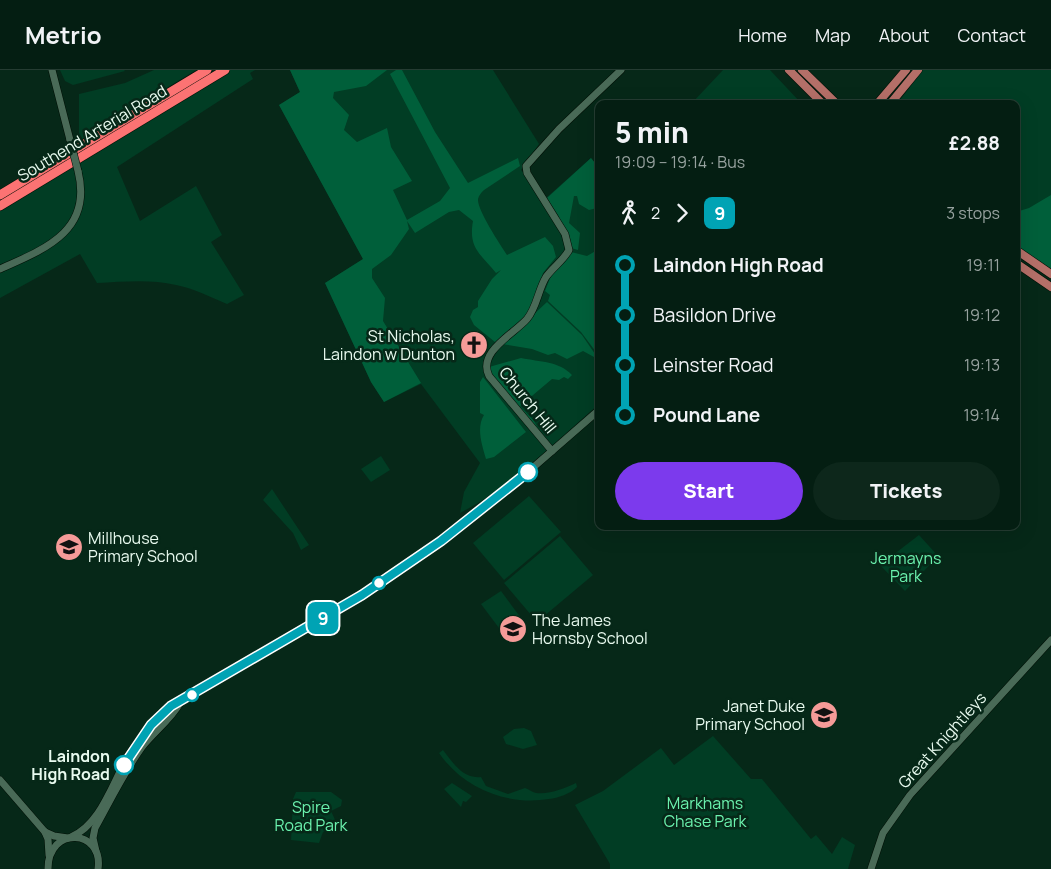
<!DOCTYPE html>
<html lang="en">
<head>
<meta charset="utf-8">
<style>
  :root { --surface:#041e12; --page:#0d271b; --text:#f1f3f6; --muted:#97a29f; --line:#253c32; --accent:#7c3aed }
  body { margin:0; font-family:Manrope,sans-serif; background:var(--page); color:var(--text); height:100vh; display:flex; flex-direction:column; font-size:19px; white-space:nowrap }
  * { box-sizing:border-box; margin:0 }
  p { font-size:16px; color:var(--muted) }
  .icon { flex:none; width:28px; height:28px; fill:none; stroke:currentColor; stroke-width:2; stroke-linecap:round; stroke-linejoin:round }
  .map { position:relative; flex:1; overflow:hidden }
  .panel { position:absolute; left:595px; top:30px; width:425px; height:430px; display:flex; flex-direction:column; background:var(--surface); border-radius:10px; box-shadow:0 5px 20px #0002,0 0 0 1px var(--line) }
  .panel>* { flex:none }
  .badge { padding:0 10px; border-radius:8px; font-size:18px; line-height:32px }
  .map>.badge { position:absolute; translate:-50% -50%; box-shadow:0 0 0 2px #fff }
  .legs { display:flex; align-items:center; gap:8px; height:55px; padding:0 20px; font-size:16px }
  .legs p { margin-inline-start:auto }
  .overview { display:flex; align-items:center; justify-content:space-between; height:85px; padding:0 20px }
  h1 { font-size:28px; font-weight:800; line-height:38px }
  .cta { display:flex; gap:10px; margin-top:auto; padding:10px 20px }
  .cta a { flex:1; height:58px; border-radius:30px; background:var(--accent); color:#fff; font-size:20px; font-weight:800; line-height:58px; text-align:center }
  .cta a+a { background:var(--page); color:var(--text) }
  ul { padding:0 20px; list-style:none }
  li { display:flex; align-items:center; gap:18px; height:50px; font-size:19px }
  li i { display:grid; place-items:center; width:8px; height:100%; margin:0 6px; background:currentColor }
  li i::after { content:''; width:12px; height:12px; margin:-6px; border:4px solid; border-radius:50%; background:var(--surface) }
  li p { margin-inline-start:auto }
  li:first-child i { background:linear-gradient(#0000 50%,currentColor 0) }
  li:last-child i { background:linear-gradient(currentColor 50%,#0000 0) }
  header { display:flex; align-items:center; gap:30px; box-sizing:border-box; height:70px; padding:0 25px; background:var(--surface); border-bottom:1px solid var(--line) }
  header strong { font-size:24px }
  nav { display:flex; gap:28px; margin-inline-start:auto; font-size:18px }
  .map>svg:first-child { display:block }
  .green { fill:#013d24 }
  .forest { fill:#005f3a }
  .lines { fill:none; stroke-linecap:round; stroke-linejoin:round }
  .secondary-casing { stroke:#000f05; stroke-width:8 }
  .primary-casing { stroke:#000f05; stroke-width:9 }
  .highway-casing { stroke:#000f05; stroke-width:10 }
  .secondary { stroke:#496a57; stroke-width:7 }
  .primary { stroke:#b46f68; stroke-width:8 }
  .highway { stroke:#fc7373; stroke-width:9 }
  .secondary-bridge-casing { stroke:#000f05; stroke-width:8; stroke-linecap:butt }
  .secondary-bridge { stroke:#496a57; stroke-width:7 }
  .line-1-casing { stroke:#fff; stroke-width:11 }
  .line-1 { stroke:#00a3b4; stroke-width:8 }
  .stop-1-dot { fill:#fff; stroke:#00a3b4; stroke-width:2.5 }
  .labels { text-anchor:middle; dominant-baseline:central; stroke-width:5; stroke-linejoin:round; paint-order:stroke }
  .street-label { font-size:16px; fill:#e8faef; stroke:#062818 }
  .poi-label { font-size:16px; fill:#e8faef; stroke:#062818; text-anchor:end }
  .park-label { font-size:16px; fill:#6bf2ae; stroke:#062818 }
  .stop-label { font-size:16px; font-weight:bold; fill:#e8faef; stroke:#062818; text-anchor:end }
</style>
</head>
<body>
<header>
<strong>Metrio</strong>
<nav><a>Home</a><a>Map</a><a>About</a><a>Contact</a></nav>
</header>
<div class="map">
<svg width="1051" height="799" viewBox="0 0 1051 799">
  <rect width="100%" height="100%" fill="#062818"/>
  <g class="green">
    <path d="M60,0H124L125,1L73,15L65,11Z"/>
    <path d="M154,0H196L79,71V24L125,13Z"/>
    <path d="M230,0H255L250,3L253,9L117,97L140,151L196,116L222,165L211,172L244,225L227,234C210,227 193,218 176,215C150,209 123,212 97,213L80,184L0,228V139Z"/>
    <path d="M290,0H493L539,74L521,100L546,128L591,88L599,98V334C555,372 512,416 460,443L464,422L480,393L421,314L384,332L371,312L325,213L363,189L279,35L300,22Z"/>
    <path d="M723,0H770L802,34H691Z"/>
    <path d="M923,0H1051V199L1016,176V34H897Z"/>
    <path d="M381,386L390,400L371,412L361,399Z"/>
    <path d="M272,419L309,475L301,480L293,463L263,430Z"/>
    <path d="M529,426L561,462L504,510L473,473Z"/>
    <path d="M919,465L938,486L905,521L880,495Z"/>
    <path d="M560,466L593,505L537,552L504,513Z"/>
    <path d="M501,521L521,548L502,562L481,534Z"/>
    <path d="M524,658L531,661L537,675L523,679L506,674L503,667L514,659Z"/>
    <path d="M713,666L751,709H762L811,769L816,765L832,784L842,767L855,775L848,799H610V794L575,735L603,721L661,678L674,695Z"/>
    <path d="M443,680C453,693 463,709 481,707L486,716L508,724L525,718C528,719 532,722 536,723C549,725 565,718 576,713L577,717C570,724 558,728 549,729C507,736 463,718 439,683Z"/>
    <path d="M452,713L472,726L466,732L463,731L461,737L444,719Z"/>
    <path d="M296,722H331L342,730L341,736L331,741L336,752L332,759L323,762L319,773L291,770L293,729Z"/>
  </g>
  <g class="forest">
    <path d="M290,0H387L366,16L334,22L333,28L349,45L344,60L357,72L387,58L391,77L412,111L393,120L407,150L440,131L450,118L390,4L396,0H402L435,62L468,113L518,88L520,96L484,120C481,123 479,125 478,129C477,140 500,174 507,185L545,167L553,176L556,187L543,203L533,235L526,245L495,272L474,255L470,247L473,240L478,237V231L492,209L501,200L496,203C481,184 468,179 473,151L459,140L449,142L415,163L407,151L409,159L391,185L372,199V208L385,228L383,251L421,313L384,332L371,312L325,213L363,189L279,35L300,22Z"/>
    <path d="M591,88L599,98V167L596,166L597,138L589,140L579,134L577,126H574L569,153L580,163L578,180L571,178L558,145L547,128Z"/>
    <path d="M1051,125V199L1016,176V142L1029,138Z"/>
    <path d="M599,179V286L581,262L548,231L550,225L545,221L551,206L571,182L587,186Z"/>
    <path d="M547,232L582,265L595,284L594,287L583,281L567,289L555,283L548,285L532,279L502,274Z"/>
    <path d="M521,288C540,292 559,291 572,305L568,309L564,307L559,310L552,309L520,336L534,351L540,362L490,305L489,297Z"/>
    <path d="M483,307L526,362L494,387L486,389C482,375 476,358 484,345L480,343V312Z"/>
  </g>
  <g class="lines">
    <g class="secondary-casing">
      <g id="secondary">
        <path d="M52,0L70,70"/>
        <path d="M0,199C45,179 93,161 78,101"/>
        <path d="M552,381L489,306C477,282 514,264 527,249C537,237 538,220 546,207C553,197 563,191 569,180L565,164L527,103L526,96L559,59L621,0"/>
        <path d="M0,710L45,762L54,766L68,768"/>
        <path d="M45,762L48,769L49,785"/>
        <path d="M71,767C102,754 113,710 130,683C142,665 155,650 171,636L362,525L439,472L505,422L599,340"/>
        <path d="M96,781L93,768L95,758C110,731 124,702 142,677C154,662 171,649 180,633"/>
        <path d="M48,799C48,755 104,759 98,799"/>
        <path d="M871,799L883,763L910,725L1051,570"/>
      </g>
    </g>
    <g class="primary-casing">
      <g id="primary">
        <path d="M789,0L823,34"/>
        <path d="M802,0L837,34"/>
        <path d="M877,34L906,0"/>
        <path d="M890,34L918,0"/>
        <path d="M1016,180L1051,204"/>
        <path d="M1016,193L1051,217"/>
      </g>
    </g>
    <g class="highway-casing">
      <g id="highway">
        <path d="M0,125L207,0"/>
        <path d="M0,136L225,0"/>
      </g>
    </g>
    <use href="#secondary" class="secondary"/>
    <use href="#primary" class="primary"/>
    <use href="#highway" class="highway"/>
    <g class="secondary-bridge-casing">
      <path id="secondary-bridge" d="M70,70L78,101"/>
    </g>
    <use href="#secondary-bridge" class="secondary-bridge"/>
  </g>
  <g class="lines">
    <g class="line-1-casing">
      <path id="line-1" d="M124,695L151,655L171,636L362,525L441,471L528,402"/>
    </g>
    <use href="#line-1" class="line-1"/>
  </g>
  <defs>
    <g id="church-disc" transform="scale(1.4375)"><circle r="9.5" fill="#f59b98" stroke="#062818"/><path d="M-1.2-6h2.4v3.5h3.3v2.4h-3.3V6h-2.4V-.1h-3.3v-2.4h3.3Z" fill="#111"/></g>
    <g id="school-disc" transform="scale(1.4375)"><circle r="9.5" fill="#f59b98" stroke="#062818"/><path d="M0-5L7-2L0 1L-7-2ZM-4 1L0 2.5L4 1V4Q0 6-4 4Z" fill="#111"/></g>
  </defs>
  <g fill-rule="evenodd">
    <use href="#church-disc" x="474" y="275"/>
    <use href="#school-disc" x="69" y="477"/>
    <use href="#school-disc" x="513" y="559"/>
    <use href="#school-disc" x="824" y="645"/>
  </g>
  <g class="stop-1-dot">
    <circle cx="528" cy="402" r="9"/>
    <circle cx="379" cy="513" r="6"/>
    <circle cx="192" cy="625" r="6"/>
    <circle cx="124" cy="695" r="9"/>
  </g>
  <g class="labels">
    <g class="street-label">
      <text transform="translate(92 63) rotate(-31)">Southend Arterial Road</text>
      <text transform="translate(528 330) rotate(51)">Church Hill</text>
      <text transform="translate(942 670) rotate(-48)">Great Knightleys</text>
    </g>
    <g class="poi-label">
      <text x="455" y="266">St Nicholas,<tspan x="455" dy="18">Laindon w Dunton</tspan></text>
      <text x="88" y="468" text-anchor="start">Millhouse<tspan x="88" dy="18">Primary School</tspan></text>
      <text x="532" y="550" text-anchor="start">The James<tspan x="532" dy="18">Hornsby School</tspan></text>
      <text x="805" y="636">Janet Duke<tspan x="805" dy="18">Primary School</tspan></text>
    </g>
    <g class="park-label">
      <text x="906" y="488">Jermayns<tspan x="906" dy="18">Park</tspan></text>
      <text x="705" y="733">Markhams<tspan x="705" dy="18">Chase Park</tspan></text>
      <text x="311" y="737">Spire<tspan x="311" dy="18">Road Park</tspan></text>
    </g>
    <g class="stop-label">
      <text x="110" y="686">Laindon<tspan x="110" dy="18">High Road</tspan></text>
    </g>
  </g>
</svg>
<b class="badge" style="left:323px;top:548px;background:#00a3b4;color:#fff">9</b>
<section class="panel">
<div class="overview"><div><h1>5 min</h1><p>19:09 – 19:14 · Bus</p></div><b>£2.88</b></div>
<div class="legs"><svg class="icon" aria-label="walk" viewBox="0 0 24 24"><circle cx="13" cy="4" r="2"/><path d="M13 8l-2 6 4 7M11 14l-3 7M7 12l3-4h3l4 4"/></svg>2<svg class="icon" aria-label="forward" viewBox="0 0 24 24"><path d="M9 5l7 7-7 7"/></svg><b class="badge" style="background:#00a3b4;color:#fff">9</b><p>3 stops</p></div>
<ul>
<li><i style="color:#00a3b4"></i><b>Laindon High Road</b><p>19:11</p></li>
<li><i style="color:#00a3b4"></i><span>Basildon Drive</span><p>19:12</p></li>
<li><i style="color:#00a3b4"></i><span>Leinster Road</span><p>19:13</p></li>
<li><i style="color:#00a3b4"></i><b>Pound Lane</b><p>19:14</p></li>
</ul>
<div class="cta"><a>Start</a><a>Tickets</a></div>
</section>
</div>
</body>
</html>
